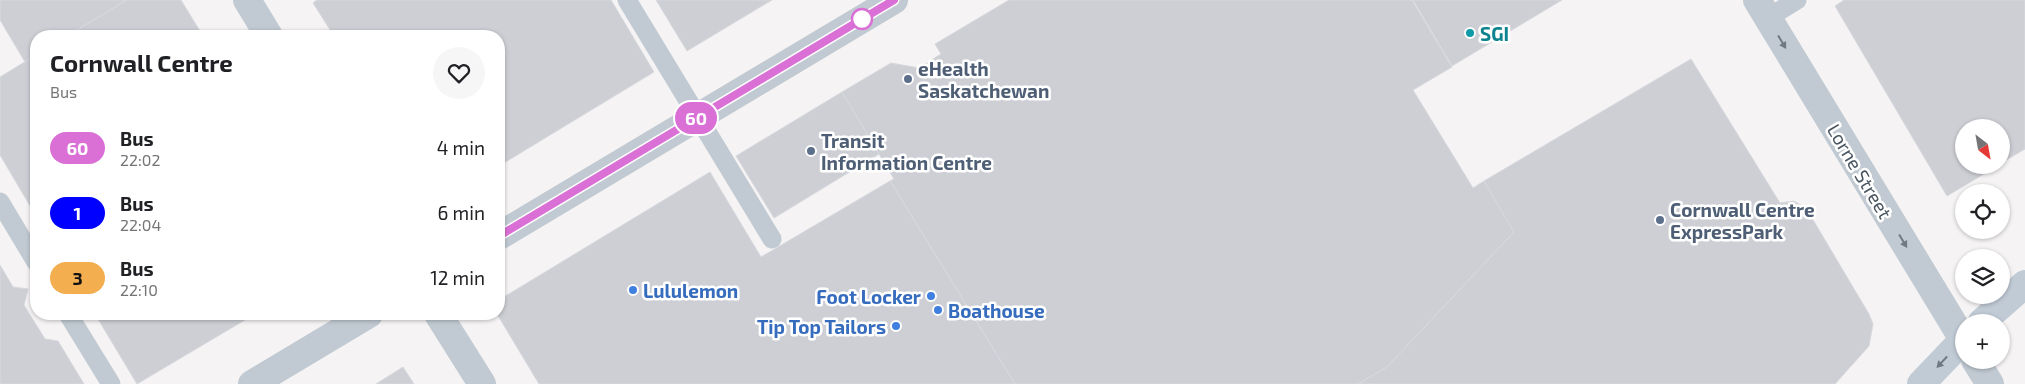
<!DOCTYPE html>
<html lang="en">
<head>
<meta charset="utf-8">
<style>
  :root { --surface:#fff; --page:#f6f6f6; --text:#202124; --muted:#757577 }
  body { margin:0; font-family:"Exo 2",sans-serif; background:var(--page); color:var(--text); height:100vh; display:flex; flex-direction:column; font-size:19px; white-space:nowrap }
  * { box-sizing:border-box; margin:0 }
  p { font-size:16px; color:var(--muted) }
  .icon { flex:none; width:28px; height:28px; fill:none; stroke:currentColor; stroke-width:2; stroke-linecap:round; stroke-linejoin:round }
  .map { position:relative; flex:1; overflow:hidden }
  .side { position:absolute; left:30px; top:30px; width:475px; height:290px; display:flex; flex-direction:column; background:var(--surface); border-radius:20px; box-shadow:0 1px 4px #0004 }
  .side>* { flex:none }
  .badge { padding:0 10px; border-radius:16px; font-size:18px; line-height:32px }
  .needle { width:32px; rotate:149deg }
  .buttons { position:absolute; left:1955px; top:119px; display:grid; gap:10px }
  .buttons a { display:grid; place-items:center; width:55px; height:55px; border-radius:50%; background:var(--surface); box-shadow:0 1px 4px #0004; font-size:25px }
  .map>.badge { position:absolute; translate:-50% -50%; box-shadow:0 0 0 2px #fff }
  .round { display:grid; place-items:center; flex:none; width:52px; height:52px; border-radius:26px; background:var(--page) }
  .summary { display:flex; align-items:center; justify-content:space-between; height:85px; padding:0 20px }
  h1 { font-size:24px; font-weight:700; line-height:38px }
  ul { padding:0; list-style:none }
  li { display:flex; align-items:center; gap:15px; height:65px; padding:0 20px }
  li div { flex:1 }
  li b { display:block; font-size:19px }
  li em { font-style:normal }
  li .badge { min-width:55px; font-weight:700; text-align:center }
  .map>svg:first-child { display:block }
  .building { fill:#cdcfd5; stroke:#d7d9de }
  .lines { fill:none; stroke-linecap:round; stroke-linejoin:round }
  .service { stroke:#c1cad2; stroke-width:19 }
  .pedestrian { stroke:#c1cad2; stroke-width:28 }
  .minor { stroke:#c1cad2; stroke-width:28 }
  .tertiary { stroke:#c1cad2; stroke-width:28 }
  .secondary { stroke:#c1cbd6; stroke-width:28 }
  .oneway { fill:#6e7983 }
  .oneway2 { fill:#6e7984 }
  .line-casing { stroke:#fff; stroke-width:11 }
  .line { stroke:#da70d6; stroke-width:8 }
  .stop-dot { fill:#fff; stroke:#da70d6; stroke-width:2.5 }
  .culture-dot { fill:#0f9aa8; stroke:#fff; stroke-width:2 }
  .service-dot { fill:#5c6f8a; stroke:#fff; stroke-width:2 }
  .shop-dot { fill:#3f7fe0; stroke:#fff; stroke-width:2 }
  .labels { text-anchor:middle; dominant-baseline:central; stroke-width:5; stroke-linejoin:round; paint-order:stroke }
  .culture-label { font-size:19px; font-weight:bold; fill:#0d838f; stroke:#fff; text-anchor:start }
  .service-label { font-size:19px; font-weight:bold; fill:#4e5e75; stroke:#fff; text-anchor:start }
  .street-label { font-size:19px; fill:#4a5661; stroke:#fff }
  .shop-label { font-size:19px; font-weight:bold; fill:#366cbe; stroke:#fff; text-anchor:start }
</style>
</head>
<body>
<div class="map">
<svg width="2025" height="384" viewBox="0 0 2025 384">
  <rect width="100%" height="100%" fill="#f5f3f3"/>
  <g class="building">
    <path d="M0,0H127L67,36H36V55L25,62L0,20Z"/>
    <path d="M127,0H181L203,36H67Z"/>
    <path d="M317,0H611L654,72L499,166V36H334L313,3Z"/>
    <path d="M656,0H772L687,51Z"/>
    <path d="M1009,0H1412L1452,67L1413,90L1473,188L1484,181L1514,232L1387,367L1358,384H1015L890,181L894,179L842,92L891,63L919,68L941,54L935,44Z"/>
    <path d="M1413,0H1562L1452,66Z"/>
    <path d="M1844,0H2025V149L2001,163V128H1964V165H1999L1947,196L1835,6Z"/>
    <path d="M36,55V216L0,155V77Z"/>
    <path d="M1691,59L1780,203L1794,201L1806,208L1869,314L1873,324L1869,346L1835,384H1358L1387,367L1514,232L1484,181Z"/>
    <path d="M842,92L879,154L774,218L736,156Z"/>
    <path d="M710,172L761,257L890,181L1015,384H539L497,314H499V300Z"/>
    <path d="M0,265L13,287L28,289L24,305L45,339L58,341L84,384H0Z"/>
    <path d="M95,314H255L137,384Z"/>
    <path d="M403,367L414,384H376Z"/>
  </g>
  <g class="lines">
    <g class="service">
      <path d="M627,0L772,239"/>
      <path d="M1768,18L1797,0"/>
      <path d="M0,202L36,262"/>
      <path d="M68,314L111,384"/>
    </g>
    <g class="pedestrian">
      <path d="M247,0L269,36"/>
      <path d="M438,314L482,384"/>
    </g>
    <g class="minor">
      <path d="M1757,0L1964,341"/>
      <path d="M1975,360L1990,384"/>
    </g>
    <g class="tertiary">
      <path d="M499,236L894,0"/>
      <path d="M252,384L369,314"/>
    </g>
    <g class="secondary">
      <path d="M1982,322L2025,284"/>
      <path d="M1921,384L1964,339"/>
    </g>
  </g>
  <defs><path id="oneway-solid" d="M-6-.8H1V-3.2L6.5 0L1 3.2V.8H-6Z" transform="scale(1.25)"/></defs>
  <g class="oneway">
    <use href="#oneway-solid" transform="translate(1782 42) rotate(59)"/>
    <use href="#oneway-solid" transform="translate(1903 241) rotate(59)"/>
  </g>
  <use class="oneway2" href="#oneway-solid" transform="translate(1942 362) rotate(133)"/>
  <g class="lines">
    <g class="line-casing">
      <path id="line" d="M499,236L894,0"/>
    </g>
    <use href="#line" class="line"/>
  </g>
  <circle class="stop-dot" cx="862" cy="19" r="10"/>
  <circle class="culture-dot" cx="1470" cy="33" r="5"/>
  <g class="service-dot">
    <circle cx="908" cy="79" r="5"/>
    <circle cx="811" cy="151" r="5"/>
    <circle cx="1660" cy="220" r="5"/>
  </g>
  <g class="shop-dot">
    <circle cx="633" cy="290" r="5"/>
    <circle cx="931" cy="296" r="5"/>
    <circle cx="938" cy="310" r="5"/>
    <circle cx="896" cy="326" r="5"/>
  </g>
  <g class="labels">
    <g class="culture-label">
      <text x="1480" y="33">SGI</text>
    </g>
    <g class="service-label">
      <text x="918" y="68">eHealth<tspan x="918" dy="22">Saskatchewan</tspan></text>
      <text x="821" y="140">Transit<tspan x="821" dy="22">Information Centre</tspan></text>
      <text x="1670" y="209">Cornwall Centre<tspan x="1670" dy="22">ExpressPark</tspan></text>
    </g>
    <g class="street-label">
      <text transform="translate(1860 171) rotate(59)">Lorne Street</text>
    </g>
    <g class="shop-label">
      <text x="643" y="290">Lululemon</text>
      <text x="921" y="296" text-anchor="end">Foot Locker</text>
      <text x="948" y="310">Boathouse</text>
      <text x="886" y="326" text-anchor="end">Tip Top Tailors</text>
    </g>
  </g>
</svg>
<div class="buttons">
<a><svg class="needle" viewBox="-14 -14 28 28"><path d="M0-13l5 13h-10z" fill="#e53935"/><path d="M0 13l5-13h-10z" fill="#757577"/></svg></a>
<a><svg class="icon" aria-label="locate" viewBox="0 0 24 24"><circle cx="12" cy="12" r="6"/><path d="M12 2v4M12 18v4M2 12h4M18 12h4"/></svg></a>
<a><svg class="icon" aria-label="layers" viewBox="0 0 24 24"><path d="M12 4l9 5-9 5-9-5zM3 14l9 5 9-5"/></svg></a>
<a>+</a>
</div>
<b class="badge" style="left:696px;top:118px;background:#da70d6;color:#fff">60</b>
<section class="side">
<div class="summary"><div><h1>Cornwall Centre</h1><p>Bus</p></div><a class="round"><svg class="icon" aria-label="heart" viewBox="0 0 24 24"><path d="M12 20l-8-8c-3-5 5-10 8-4 3-6 11-1 8 4z"/></svg></a></div>
<ul>
<li><span class="badge" style="background:#da70d6;color:#fff">60</span><div><b>Bus</b><p>22:02</p></div><em>4 min</em></li>
<li><span class="badge" style="background:#00f;color:#fff">1</span><div><b>Bus</b><p>22:04</p></div><em>6 min</em></li>
<li><span class="badge" style="background:#f2ae4f;color:#111">3</span><div><b>Bus</b><p>22:10</p></div><em>12 min</em></li>
</ul>
</section>
</div>
</body>
</html>
